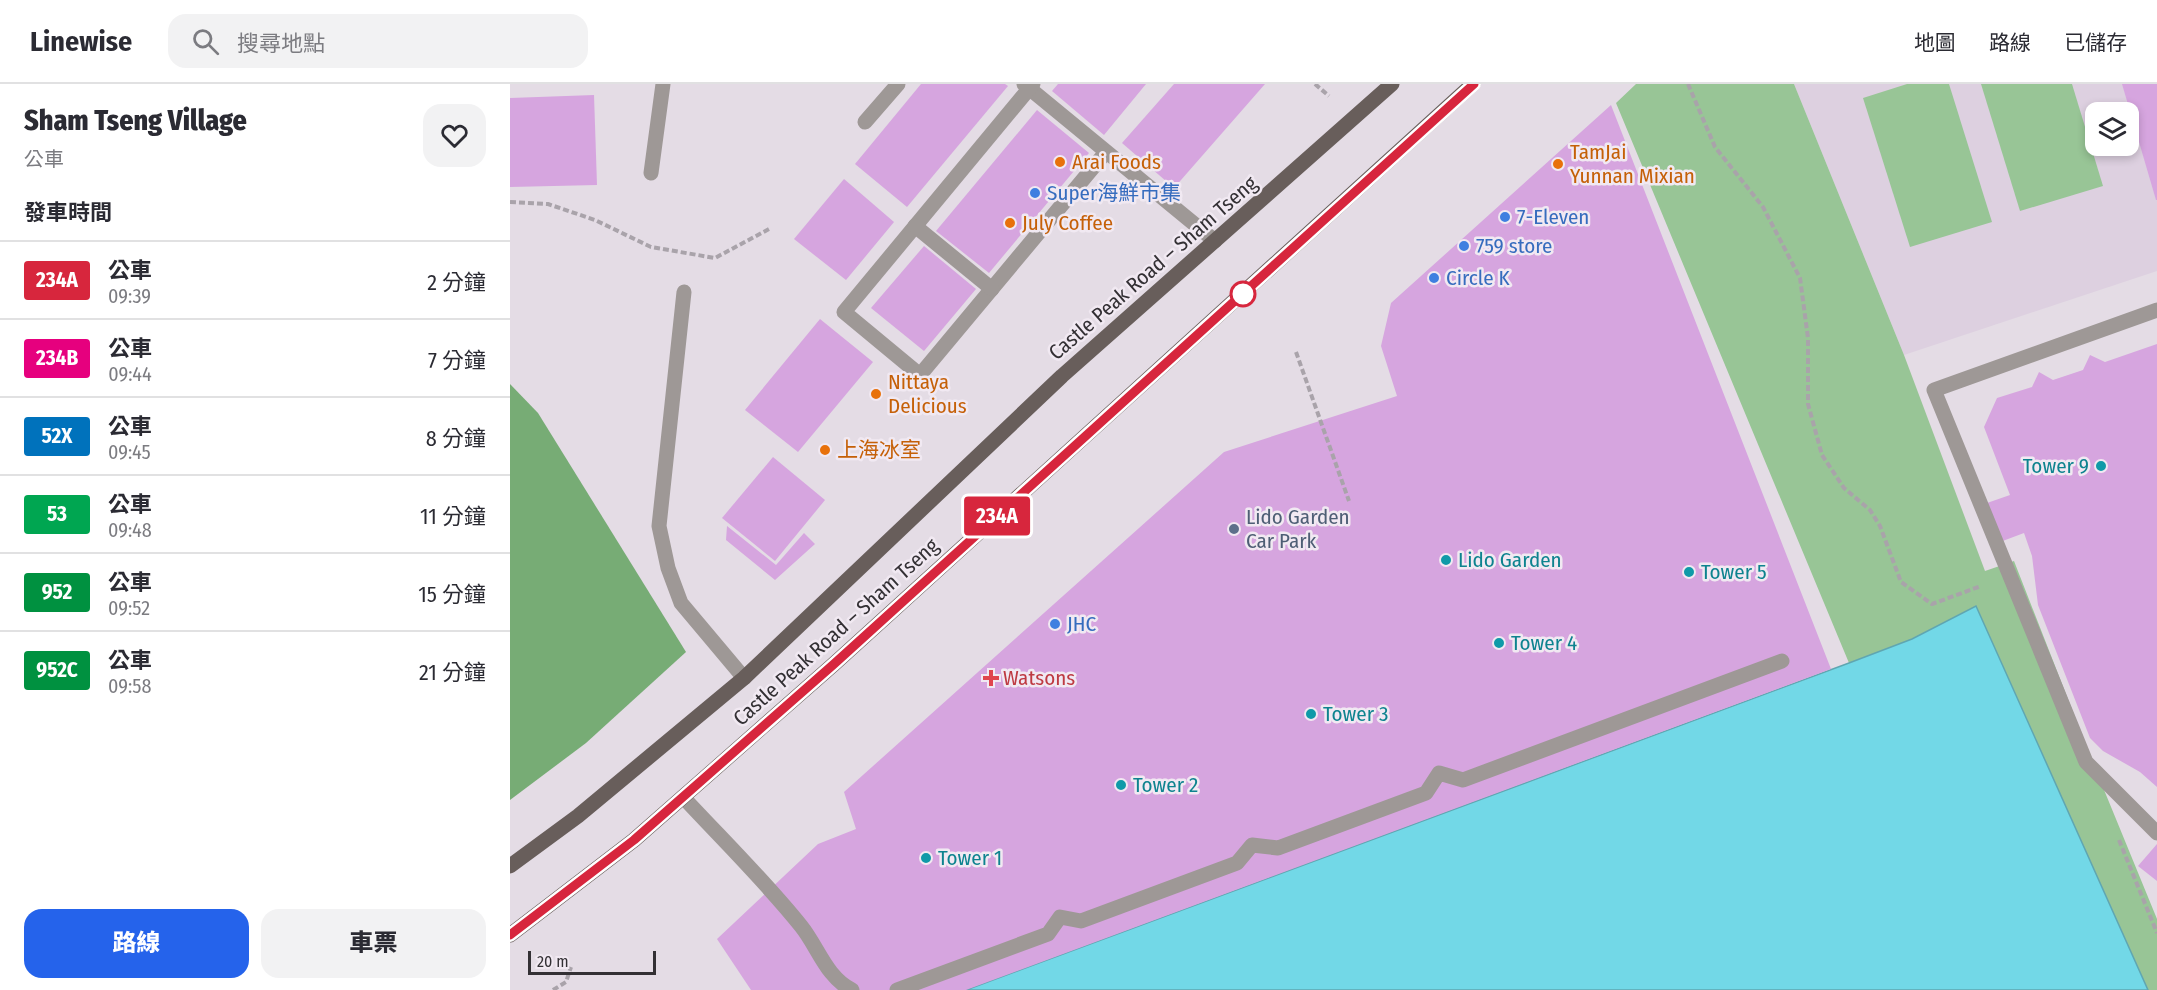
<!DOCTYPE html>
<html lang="zh-TW">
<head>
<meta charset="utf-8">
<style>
  :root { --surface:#fff; --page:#f2f2f3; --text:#2b2b33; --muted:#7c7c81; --line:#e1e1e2; --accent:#2563eb }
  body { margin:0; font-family:"Fira Sans Condensed","Noto Sans TC",sans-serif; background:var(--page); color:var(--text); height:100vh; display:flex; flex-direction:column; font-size:22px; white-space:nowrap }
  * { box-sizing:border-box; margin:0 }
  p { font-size:20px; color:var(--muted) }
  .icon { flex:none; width:33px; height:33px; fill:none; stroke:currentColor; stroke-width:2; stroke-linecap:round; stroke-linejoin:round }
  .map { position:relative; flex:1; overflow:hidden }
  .details { display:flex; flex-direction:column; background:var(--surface); width:510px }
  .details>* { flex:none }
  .badge { padding:0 12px; border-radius:4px; font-size:21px; line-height:39px }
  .controls { position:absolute; left:1575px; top:18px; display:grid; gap:12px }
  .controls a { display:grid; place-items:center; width:54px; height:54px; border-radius:12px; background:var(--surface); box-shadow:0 3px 9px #0003; font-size:30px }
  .scale { position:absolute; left:18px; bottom:15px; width:128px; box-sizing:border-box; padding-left:6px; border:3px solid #333034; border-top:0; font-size:16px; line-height:21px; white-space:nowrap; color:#333034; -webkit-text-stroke:4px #f1e9f2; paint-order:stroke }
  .map>.badge { position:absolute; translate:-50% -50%; box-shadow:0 0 0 3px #fff }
  h2 { padding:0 24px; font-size:22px; line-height:54px }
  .round { display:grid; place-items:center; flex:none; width:63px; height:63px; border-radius:18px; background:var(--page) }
  .overview { display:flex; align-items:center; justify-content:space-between; height:102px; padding:0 24px }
  h1 { font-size:28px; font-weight:800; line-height:45px }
  .button { display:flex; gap:12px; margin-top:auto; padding:12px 24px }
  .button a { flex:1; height:69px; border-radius:18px; background:var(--accent); color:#fff; font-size:24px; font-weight:800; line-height:69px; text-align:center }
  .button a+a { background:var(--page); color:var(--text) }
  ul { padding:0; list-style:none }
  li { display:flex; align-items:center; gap:18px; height:78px; padding:0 24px; border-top:2px solid var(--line) }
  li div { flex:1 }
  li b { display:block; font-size:22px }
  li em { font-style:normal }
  li .badge { min-width:66px; font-weight:700; text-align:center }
  header { display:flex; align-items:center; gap:36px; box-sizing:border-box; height:84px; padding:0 30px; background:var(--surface); border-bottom:2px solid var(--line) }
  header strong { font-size:28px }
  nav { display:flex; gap:33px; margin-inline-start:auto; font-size:21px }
  .search { width:420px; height:54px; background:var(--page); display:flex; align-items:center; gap:15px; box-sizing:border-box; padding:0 21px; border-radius:18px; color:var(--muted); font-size:22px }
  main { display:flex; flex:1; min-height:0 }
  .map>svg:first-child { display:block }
  .built { fill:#ddd0e0; fill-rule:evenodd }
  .green { fill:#98c596 }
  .forest { fill:#77ac75 }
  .water { fill:#72d8e7; stroke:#5fa6b1; stroke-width:1.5 }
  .building { fill:#d6a5df }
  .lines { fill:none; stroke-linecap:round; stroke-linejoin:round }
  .path { stroke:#a9a3aa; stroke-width:4; stroke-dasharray:6 3; stroke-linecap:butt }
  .service { stroke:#9e9896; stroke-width:15 }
  .primary { stroke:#685e5b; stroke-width:15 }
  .line-casing { stroke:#fff; stroke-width:14 }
  .line { stroke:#d7263d; stroke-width:9 }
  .food-dot { fill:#e8710a; stroke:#f1e9f2; stroke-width:2 }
  .shop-dot { fill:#3f7fe0; stroke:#f1e9f2; stroke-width:2 }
  .stop-dot { fill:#fff; stroke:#d7263d; stroke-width:3 }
  .culture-dot { fill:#0f9aa8; stroke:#f1e9f2; stroke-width:2 }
  .service-dot { fill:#5c6f8a; stroke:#f1e9f2; stroke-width:2 }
  .health-dot { fill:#e0444e; stroke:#f1e9f2; stroke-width:2 }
  .labels { text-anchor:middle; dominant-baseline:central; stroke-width:5; stroke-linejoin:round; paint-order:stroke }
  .food-label { font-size:21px; fill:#c56008; stroke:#f1e9f2; text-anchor:start }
  .shop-label { font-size:21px; fill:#366cbe; stroke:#f1e9f2; text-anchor:start }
  .street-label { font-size:21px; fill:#333034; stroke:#f1e9f2 }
  .culture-label { font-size:21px; fill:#0d838f; stroke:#f1e9f2; text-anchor:start }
  .service-label { font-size:21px; fill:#4e5e75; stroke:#f1e9f2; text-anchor:start }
  .health-label { font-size:21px; fill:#be3a42; stroke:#f1e9f2; text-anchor:start }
</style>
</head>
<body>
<header>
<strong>Linewise</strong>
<div class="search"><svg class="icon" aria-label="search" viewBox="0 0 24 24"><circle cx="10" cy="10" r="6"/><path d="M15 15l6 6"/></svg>搜尋地點</div>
<nav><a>地圖</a><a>路線</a><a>已儲存</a></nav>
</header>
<main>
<section class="details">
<div class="overview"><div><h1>Sham Tseng Village</h1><p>公車</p></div><a class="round"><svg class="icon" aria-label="heart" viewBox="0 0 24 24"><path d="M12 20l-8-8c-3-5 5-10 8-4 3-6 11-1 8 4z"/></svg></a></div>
<h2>發車時間</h2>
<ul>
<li><span class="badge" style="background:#d7263d;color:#fff">234A</span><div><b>公車</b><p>09:39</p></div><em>2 分鐘</em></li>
<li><span class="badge" style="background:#e6007e;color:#fff">234B</span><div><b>公車</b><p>09:44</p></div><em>7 分鐘</em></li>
<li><span class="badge" style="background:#0072bc;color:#fff">52X</span><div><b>公車</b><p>09:45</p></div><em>8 分鐘</em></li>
<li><span class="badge" style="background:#00a651;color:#fff">53</span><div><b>公車</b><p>09:48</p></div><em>11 分鐘</em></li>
<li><span class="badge" style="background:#009140;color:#fff">952</span><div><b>公車</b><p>09:52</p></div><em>15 分鐘</em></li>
<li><span class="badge" style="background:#009140;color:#fff">952C</span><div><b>公車</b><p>09:58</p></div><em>21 分鐘</em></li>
</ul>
<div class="button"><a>路線</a><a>車票</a></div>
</section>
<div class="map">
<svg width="1647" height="906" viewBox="0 0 1647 906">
  <rect width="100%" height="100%" fill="#e4dce5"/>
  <path class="built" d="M1284,0H1647V187L1394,271ZM1586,28H1618V62H1586Z"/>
  <g class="green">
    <path d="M1126,0H1284L1394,271L1475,487L1504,477L1583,679L1647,835V906H1638L1466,522L1402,555L1339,579L1106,19Z"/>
    <path d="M1397,0H1439L1482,138L1400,163L1353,14Z"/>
    <path d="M1471,0H1562L1593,102L1510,127Z"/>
  </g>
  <path class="forest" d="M0,300L28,329L176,568L76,659L0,716Z"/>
  <path class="water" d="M1466,522L1638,906H456L1339,579L1402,555Z"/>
  <g class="building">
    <path d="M411,0H495L498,2L397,123L345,80Z"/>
    <path d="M548,0H636L594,51L542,7Z"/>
    <path d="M664,0H755L664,104L612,59Z"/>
    <path d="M1612,0H1647V116H1646Z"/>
    <path d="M84,11L87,101L0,103V14Z"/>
    <path d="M1101,21L1321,585L456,906H241L207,855L308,760L346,745L334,708L714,368L887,312L871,262L881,219Z"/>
    <path d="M527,26L579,69L479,189L426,147Z"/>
    <path d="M334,95L384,138L336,196L284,155Z"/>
    <path d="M414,162L466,205L414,267L361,224Z"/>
    <path d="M310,235L363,278L288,368L235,326Z"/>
    <path d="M1647,260V703L1630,688L1593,667L1580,654L1528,521L1522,472L1514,449L1490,458L1477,419L1500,411L1474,343L1487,314L1522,303L1529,288L1543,296L1573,286L1580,271L1595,278Z"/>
    <path d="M263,373L315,416L265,477L212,434Z"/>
    <path d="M217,442L266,481L294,449L305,460L265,496L216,456Z"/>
    <path d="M1647,760V797L1628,782Z"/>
  </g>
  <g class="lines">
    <g class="path">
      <path d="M805,0L819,12"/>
      <path d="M1178,0L1205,63L1253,123L1290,194L1298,254V320L1312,371L1334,404L1360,426L1370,442L1391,498L1422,520L1471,502"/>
      <path d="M0,118L38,120L85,136L141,163L205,174L261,144"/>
      <path d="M786,268L839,417"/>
      <path d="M1609,756L1647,849"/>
      <path d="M43,906L56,898L61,883"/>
    </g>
    <g class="service">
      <path d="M514,0L705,157"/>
      <path d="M523,0L334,228L410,291L596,68"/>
      <path d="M355,38L388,0"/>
      <path d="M141,89L153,0"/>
      <path d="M405,142L482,205"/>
      <path d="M174,208L149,442L158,484L171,519L234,594"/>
      <path d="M1647,226L1424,306L1576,678L1647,749"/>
      <path d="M173,713C212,755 255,797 291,842C308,863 316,893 342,906"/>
      <path d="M387,906L538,850L550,833L571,837L727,779L742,761L768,764L916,709L929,689L953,696L1272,577"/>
    </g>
    <g class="primary">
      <path d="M0,782L68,732L234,594L552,292L882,0"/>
      <path d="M0,851L124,756L324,580L963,0"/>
    </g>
  </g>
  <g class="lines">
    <g class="line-casing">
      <path id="line" d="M0,851L124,756L324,580L964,0"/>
    </g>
    <use href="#line" class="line"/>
  </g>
  <g class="food-dot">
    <circle cx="550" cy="78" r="6"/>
    <circle cx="1048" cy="80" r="6"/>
    <circle cx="500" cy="139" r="6"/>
    <circle cx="366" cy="310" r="6"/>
    <circle cx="315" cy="366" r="6"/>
  </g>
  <g class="shop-dot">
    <circle cx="525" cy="109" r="6"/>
    <circle cx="995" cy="133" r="6"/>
    <circle cx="954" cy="162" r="6"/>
    <circle cx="924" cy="194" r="6"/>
    <circle cx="545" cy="540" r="6"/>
  </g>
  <circle class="stop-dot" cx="733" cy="210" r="12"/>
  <g class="culture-dot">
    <circle cx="1591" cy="382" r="6"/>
    <circle cx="936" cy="476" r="6"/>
    <circle cx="1179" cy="488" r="6"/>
    <circle cx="989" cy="559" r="6"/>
    <circle cx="801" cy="630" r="6"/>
    <circle cx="611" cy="701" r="6"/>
    <circle cx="416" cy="774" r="6"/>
  </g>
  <circle class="service-dot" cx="724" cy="445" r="6"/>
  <path class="health-dot" d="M478 585h6v6h6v6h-6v6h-6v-6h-6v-6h6z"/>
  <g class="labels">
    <g class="food-label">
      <text x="1060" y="68">TamJai<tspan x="1060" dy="24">Yunnan Mixian</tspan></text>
      <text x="562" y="78">Arai Foods</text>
      <text x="512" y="139">July Coffee</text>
      <text x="378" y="298">Nittaya<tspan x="378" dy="24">Delicious</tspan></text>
      <text x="327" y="366">上海冰室</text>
    </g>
    <g class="shop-label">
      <text x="537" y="109">Super海鮮市集</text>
      <text x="1007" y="133">7-Eleven</text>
      <text x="966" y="162">759 store</text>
      <text x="936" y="194">Circle K</text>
      <text x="557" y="540">JHC</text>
    </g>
    <g class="street-label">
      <text transform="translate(643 184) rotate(-41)">Castle Peak Road – Sham Tseng</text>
      <text transform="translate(326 548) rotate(-42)">Castle Peak Road – Sham Tseng</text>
    </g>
    <g class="culture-label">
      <text x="1579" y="382" text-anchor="end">Tower 9</text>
      <text x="948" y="476">Lido Garden</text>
      <text x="1191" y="488">Tower 5</text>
      <text x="1001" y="559">Tower 4</text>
      <text x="813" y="630">Tower 3</text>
      <text x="623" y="701">Tower 2</text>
      <text x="428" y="774">Tower 1</text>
    </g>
    <g class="service-label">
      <text x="736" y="433">Lido Garden<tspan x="736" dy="24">Car Park</tspan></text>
    </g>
    <g class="health-label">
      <text x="493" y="594">Watsons</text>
    </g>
  </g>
</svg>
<div class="controls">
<a><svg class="icon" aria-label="layers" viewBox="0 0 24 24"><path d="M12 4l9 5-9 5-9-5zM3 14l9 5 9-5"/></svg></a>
</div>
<div class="scale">20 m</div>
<b class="badge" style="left:487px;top:432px;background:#d7263d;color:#fff">234A</b>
</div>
</main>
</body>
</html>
